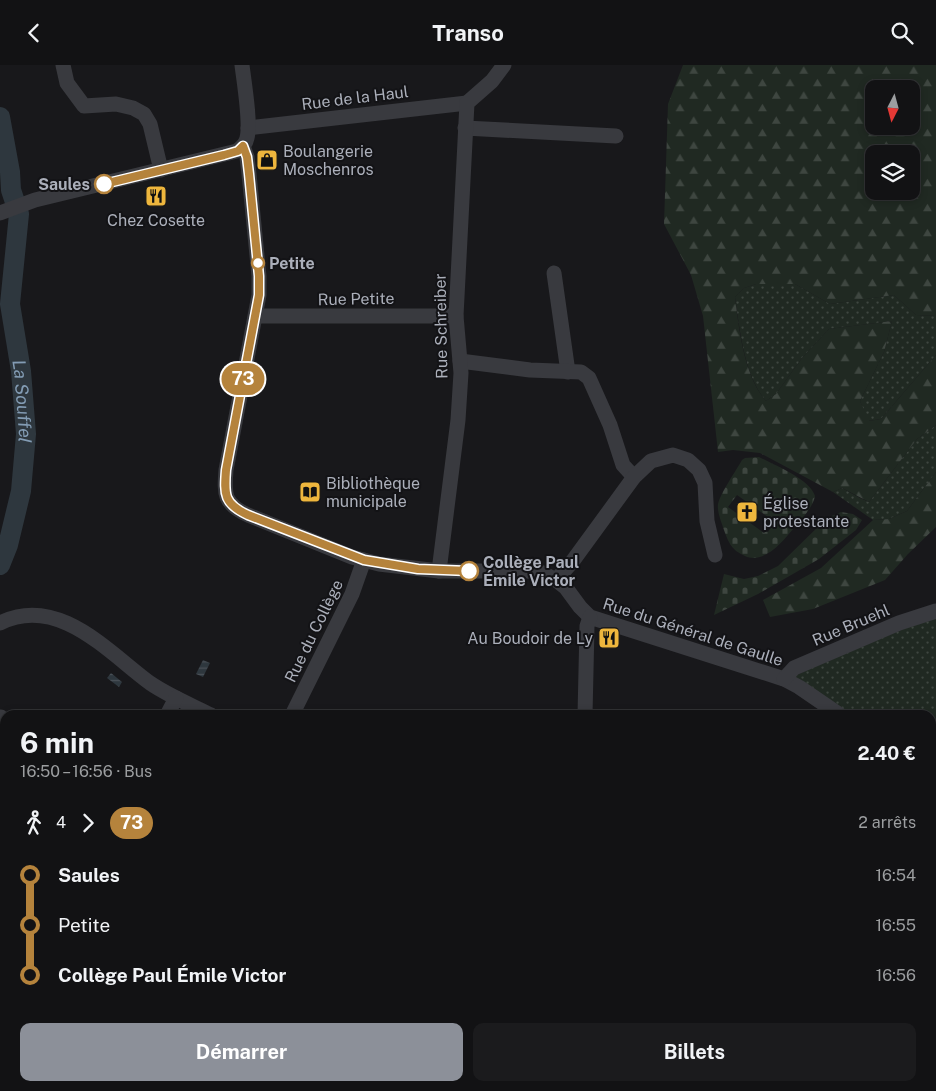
<!DOCTYPE html>
<html lang="fr">
<head>
<meta charset="utf-8">
<style>
  :root { --surface:#121214; --page:#1b1b1d; --text:#f1f3f6; --muted:#9c9ea0; --line:#313234; --accent:#8c9099 }
  body { margin:0; font-family:"Public Sans",sans-serif; background:var(--page); color:var(--text); height:100vh; display:flex; flex-direction:column; font-size:19px; white-space:nowrap }
  * { box-sizing:border-box; margin:0 }
  p { font-size:16px; color:var(--muted) }
  .icon { flex:none; width:28px; height:28px; fill:none; stroke:currentColor; stroke-width:2; stroke-linecap:round; stroke-linejoin:round }
  .map { position:relative; flex:1; overflow:hidden }
  .drawer { position:absolute; left:0px; top:645px; width:936px; height:381px; display:flex; flex-direction:column; background:var(--surface); border-radius:15px 15px 0 0; box-shadow:0 2px 8px #0003,0 0 0 1px var(--line) }
  .drawer>* { flex:none }
  .badge { padding:0 10px; border-radius:16px; font-size:18px; line-height:32px }
  .needle { width:32px; rotate:186deg }
  .tools { position:absolute; left:865px; top:15px; display:grid; gap:10px }
  .tools a { display:grid; place-items:center; width:55px; height:55px; border-radius:10px; background:var(--surface); box-shadow:0 2px 8px #0003,0 0 0 1px var(--line); font-size:25px }
  .map>.badge { position:absolute; translate:-50% -50%; box-shadow:0 0 0 2px #fff }
  .legs { display:flex; align-items:center; gap:8px; height:55px; padding:0 20px; font-size:16px }
  .legs p { margin-inline-start:auto }
  .overview { display:flex; align-items:center; justify-content:space-between; height:85px; padding:0 20px }
  h1 { font-size:28px; font-weight:700; line-height:38px }
  .primary-button { display:flex; gap:10px; margin-top:auto; padding:10px 20px }
  .primary-button a { flex:1; height:58px; border-radius:10px; background:var(--accent); color:#fff; font-size:20px; font-weight:700; line-height:58px; text-align:center }
  .primary-button a+a { background:var(--page); color:var(--text) }
  ul { padding:0 20px; list-style:none }
  li { display:flex; align-items:center; gap:18px; height:50px; font-size:19px }
  li i { display:grid; place-items:center; width:8px; height:100%; margin:0 6px; background:currentColor }
  li i::after { content:''; width:12px; height:12px; margin:-6px; border:4px solid; border-radius:50%; background:var(--surface) }
  li p { margin-inline-start:auto }
  li:first-child i { background:linear-gradient(#0000 50%,currentColor 0) }
  li:last-child i { background:linear-gradient(currentColor 50%,#0000 0) }
  header { display:flex; justify-content:space-between; align-items:center; height:65px; padding:0 20px; background:var(--surface); font-size:22px; font-weight:700 }
  .map>svg:first-child { display:block }
  .built { fill:#242428 }
  .grass { fill:url(#grass-dots) }
  .forest { fill:url(#forest-firs); fill-rule:evenodd }
  .cemetery { fill:url(#cemetery-stones); fill-rule:evenodd }
  .water { fill:url(#water-rules) }
  .lines { fill:none; stroke-linecap:round; stroke-linejoin:round }
  .river { stroke:#2e373e; stroke-width:20 }
  .minor { stroke:#393a3f; stroke-width:15 }
  .line-1-casing { stroke:#fff; stroke-width:11 }
  .line-1 { stroke:#b5833c; stroke-width:8 }
  .stop-1-dot { fill:#fff; stroke:#b5833c; stroke-width:2.5 }
  .labels { text-anchor:middle; dominant-baseline:central; stroke-width:4; stroke-linejoin:round; paint-order:stroke }
  .street-label { font-size:16px; fill:#abafba; stroke:#131316 }
  .poi-label { font-size:16px; fill:#abafba; stroke:#131316; text-anchor:start }
  .stop-label { font-size:16px; font-weight:bold; fill:#abafba; stroke:#131316; text-anchor:start }
  .water-label { font-size:18px; font-style:italic; fill:#839cb4; stroke:#131316 }
</style>
</head>
<body>
<header><svg class="icon" aria-label="back" viewBox="0 0 24 24"><path d="M15 5l-7 7 7 7"/></svg>Transo<svg class="icon" aria-label="search" viewBox="0 0 24 24"><circle cx="10" cy="10" r="6"/><path d="M15 15l6 6"/></svg></header>
<div class="map">
<svg width="936" height="1026" viewBox="0 0 936 1026">
  <defs>
    <pattern id="grass-dots" width="8" height="8" patternUnits="userSpaceOnUse" patternTransform="scale(1.25)"><rect width="8" height="8" fill="#202922"/><path d="M2 2h.1M6 6h.1" fill="none" stroke="#3e4640" stroke-width="1.8" stroke-linecap="round"/></pattern>
    <pattern id="forest-firs" width="22" height="20" patternUnits="userSpaceOnUse" patternTransform="scale(1.25)"><rect width="22" height="20" fill="#202922"/><path d="M5 1l3.5 6h-7zM16 11l3.5 6h-7z" fill="#3e4640"/></pattern>
    <pattern id="cemetery-stones" width="16" height="16" patternUnits="userSpaceOnUse" patternTransform="scale(1.25)"><rect width="16" height="16" fill="#202922"/><path d="M2 7V4a2 2 0 0 1 4 0v3zM10 15v-3a2 2 0 0 1 4 0v3z" fill="#3e4640"/></pattern>
    <pattern id="water-rules" width="6" height="5" patternUnits="userSpaceOnUse" patternTransform="scale(1.25)"><rect width="6" height="5" fill="#2e373e"/><path d="M0 2.5h6" fill="none" stroke="#4a5158"/></pattern>
  </defs>
  <rect width="100%" height="100%" fill="#18181b"/>
  <path class="built" d="M306,1021H423L422,1026H320Z"/>
  <g class="grass">
    <path d="M756,219H795L830,239L894,230L916,250L936,251V290L881,354L868,356L860,336L884,287L892,256L829,264L802,293L776,329L766,336C744,310 740,266 735,232L744,223Z"/>
    <path d="M936,360V407L907,446L889,454L873,455L833,427L842,423L860,433L869,437L917,374Z"/>
    <path d="M936,541V725L931,726V650H829L783,617Z"/>
    <path d="M601,1021H787L785,1026H589Z"/>
    <path d="M812,1021H862L859,1026H811Z"/>
  </g>
  <g class="forest">
    <path d="M683,0H936V251L916,250L894,230L830,239L795,219H756L744,223L735,232C739,264 744,311 766,336L776,329L802,293L829,264L892,256L884,287L860,336L869,356L881,354L936,290V360L917,374L869,437L842,423L833,427L760,388L733,385L718,387L703,251L691,210L664,159L668,39ZM874,24H911V61H874ZM874,89H911V126H874Z"/>
    <path d="M936,407V462L908,489L885,515L813,544L770,552L763,535L821,503L873,455L889,454L907,446Z"/>
    <path d="M787,1021H812L811,1026H785Z"/>
  </g>
  <g class="cemetery">
    <path d="M759,392C774,400 810,414 815,431C813,442 802,454 794,463C783,476 764,500 745,491C732,485 729,479 724,465C722,458 717,448 718,439C721,427 736,406 742,395L745,393ZM737,430L768,452L767,454L773,459L768,467L766,466L764,468L728,442Z"/>
    <path d="M841,447L853,449L862,455L856,465L819,494L758,529L714,550L724,509L744,514L758,511L778,501L827,453Z"/>
  </g>
  <g class="water">
    <path d="M203,595L210,598L203,612L196,609Z"/>
    <path d="M111,608L122,617L119,622L107,613Z"/>
  </g>
  <g class="lines">
    <g class="river">
      <path id="s1" d="M0,52L10,107L11,125L19,149L10,239L21,306L26,369L21,426L8,480L0,500"/>
      <path d="M931,673L936,670"/>
      <path d="M803,1021V1026"/>
    </g>
    <g class="minor">
      <path d="M63,0L67,18L84,41L116,39L133,43L144,49L150,59L161,105"/>
      <path d="M248,63L467,38"/>
      <path d="M465,63L616,71"/>
      <path d="M243,81L247,92L249,109L259,211V230L226,405C224,430 224,439 248,450L352,492L379,499L439,506H527L543,508L556,515L566,523L580,542L590,552L784,614L799,622L840,650"/>
      <path d="M0,148L35,135L237,86C242,82 246,79 247,73C251,58 244,17 242,0"/>
      <path d="M554,208L568,307"/>
      <path d="M256,251H456"/>
      <path d="M460,296L530,305L581,307L589,313L610,360L623,400L634,412"/>
      <path d="M439,506L458,355L461,308L456,251L467,38L492,16L504,0"/>
      <path d="M556,515L572,497L634,412L651,396L673,390L688,395L699,405L705,418L707,456L715,490"/>
      <path d="M0,558C58,529 108,587 150,618C169,631 191,640 211,650"/>
      <path d="M784,614L794,603L899,558L936,546"/>
      <path d="M167,650L176,633"/>
      <path d="M292,650L352,529L364,495"/>
      <path d="M585,650L587,561L590,552"/>
      <path d="M0,652H1"/>
      <path d="M931,717L936,721"/>
      <path d="M0,870L5,871"/>
      <path d="M9,1021L20,1026"/>
      <path d="M278,1021L281,1026"/>
      <path d="M106,1026L109,1021"/>
      <path d="M493,1026L495,1021"/>
    </g>
  </g>
  <g class="lines">
    <g class="line-1-casing">
      <path id="line-1" d="M104,119L224,90L238,86L243,81L247,92L249,109L259,211V230L226,405C224,430 224,439 248,450L364,495L418,504L469,506"/>
    </g>
    <use href="#line-1" class="line-1"/>
  </g>
  <defs>
    <g id="shop-square" transform="scale(1.125)"><rect x="-9" y="-9" width="18" height="18" rx="4" fill="#eeb63d" stroke="#131316"/><path d="M-5-2.5h2.3a2.7 3.5 0 0 1 5.4 0H5L5.5 6h-11ZM-1.5-2.5h3a1.5 2.3 0 0 0-3 0Z" fill="#111"/></g>
    <g id="restaurant-square" transform="scale(1.125)"><rect x="-9" y="-9" width="18" height="18" rx="4" fill="#eeb63d" stroke="#131316"/><path d="M-5-6h1v4h1v-4h1v4h1v-4h1v5L-1.5 .5V6h-2V.5L-5-1ZM5-6V6H3V1.5H1.5Q1.5-4 5-6Z" fill="#111"/></g>
    <g id="library-square" transform="scale(1.125)"><rect x="-9" y="-9" width="18" height="18" rx="4" fill="#eeb63d" stroke="#131316"/><path d="M-6-4Q-3-5.5-.7-3.5V5Q-3 3-6 4ZM6-4Q3-5.5 .7-3.5V5Q3 3 6 4Z" fill="#111"/></g>
    <g id="church-square" transform="scale(1.125)"><rect x="-9" y="-9" width="18" height="18" rx="4" fill="#eeb63d" stroke="#131316"/><path d="M-1.2-6h2.4v3.5h3.3v2.4h-3.3V6h-2.4V-.1h-3.3v-2.4h3.3Z" fill="#111"/></g>
  </defs>
  <g fill-rule="evenodd">
    <use href="#shop-square" x="267" y="95"/>
    <use href="#restaurant-square" x="156" y="131"/>
    <use href="#library-square" x="310" y="427"/>
    <use href="#church-square" x="747" y="447"/>
    <use href="#restaurant-square" x="609" y="573"/>
  </g>
  <g class="stop-1-dot">
    <circle cx="104" cy="119" r="9"/>
    <circle cx="258" cy="198" r="6"/>
    <circle cx="469" cy="506" r="9"/>
  </g>
  <g class="labels">
    <g class="street-label">
      <text transform="translate(355 33) rotate(-7)">Rue de la Haul</text>
      <text transform="translate(356 234) rotate(-1)">Rue Petite</text>
      <text transform="translate(441 261) rotate(-91)">Rue Schreiber</text>
      <text transform="translate(851 560) rotate(-23)">Rue Bruehl</text>
      <text transform="translate(314 566) rotate(-64)">Rue du Collège</text>
      <text transform="translate(693 567) rotate(18)">Rue du Général de Gaulle</text>
    </g>
    <g class="poi-label">
      <text x="283" y="86">Boulangerie<tspan x="283" dy="18">Moschenros</tspan></text>
      <text x="156" y="155" text-anchor="middle">Chez Cosette</text>
      <text x="326" y="418">Bibliothèque<tspan x="326" dy="18">municipale</tspan></text>
      <text x="763" y="438">Église<tspan x="763" dy="18">protestante</tspan></text>
      <text x="593" y="573" text-anchor="end">Au Boudoir de Ly</text>
    </g>
    <g class="stop-label">
      <text x="90" y="119" text-anchor="end">Saules</text>
      <text x="269" y="198">Petite</text>
      <text x="483" y="497">Collège Paul<tspan x="483" dy="18">Émile Victor</tspan></text>
    </g>
    <g class="water-label">
      <text stroke="none"><textPath href="#s1" startOffset="288">La Souffel</textPath></text>
    </g>
  </g>
</svg>
<div class="tools">
<a><svg class="needle" viewBox="-14 -14 28 28"><path d="M0-13l5 13h-10z" fill="#e53935"/><path d="M0 13l5-13h-10z" fill="#9c9ea0"/></svg></a>
<a><svg class="icon" aria-label="layers" viewBox="0 0 24 24"><path d="M12 4l9 5-9 5-9-5zM3 14l9 5 9-5"/></svg></a>
</div>
<b class="badge" style="left:243px;top:314px;background:#b5833c;color:#fff">73</b>
<section class="drawer">
<div class="overview"><div><h1>6 min</h1><p>16:50 – 16:56 · Bus</p></div><b>2.40 €</b></div>
<div class="legs"><svg class="icon" aria-label="walk" viewBox="0 0 24 24"><circle cx="13" cy="4" r="2"/><path d="M13 8l-2 6 4 7M11 14l-3 7M7 12l3-4h3l4 4"/></svg>4<svg class="icon" aria-label="forward" viewBox="0 0 24 24"><path d="M9 5l7 7-7 7"/></svg><b class="badge" style="background:#b5833c;color:#fff">73</b><p>2 arrêts</p></div>
<ul>
<li><i style="color:#b5833c"></i><b>Saules</b><p>16:54</p></li>
<li><i style="color:#b5833c"></i><span>Petite</span><p>16:55</p></li>
<li><i style="color:#b5833c"></i><b>Collège Paul Émile Victor</b><p>16:56</p></li>
</ul>
<div class="primary-button"><a>Démarrer</a><a>Billets</a></div>
</section>
</div>
</body>
</html>
